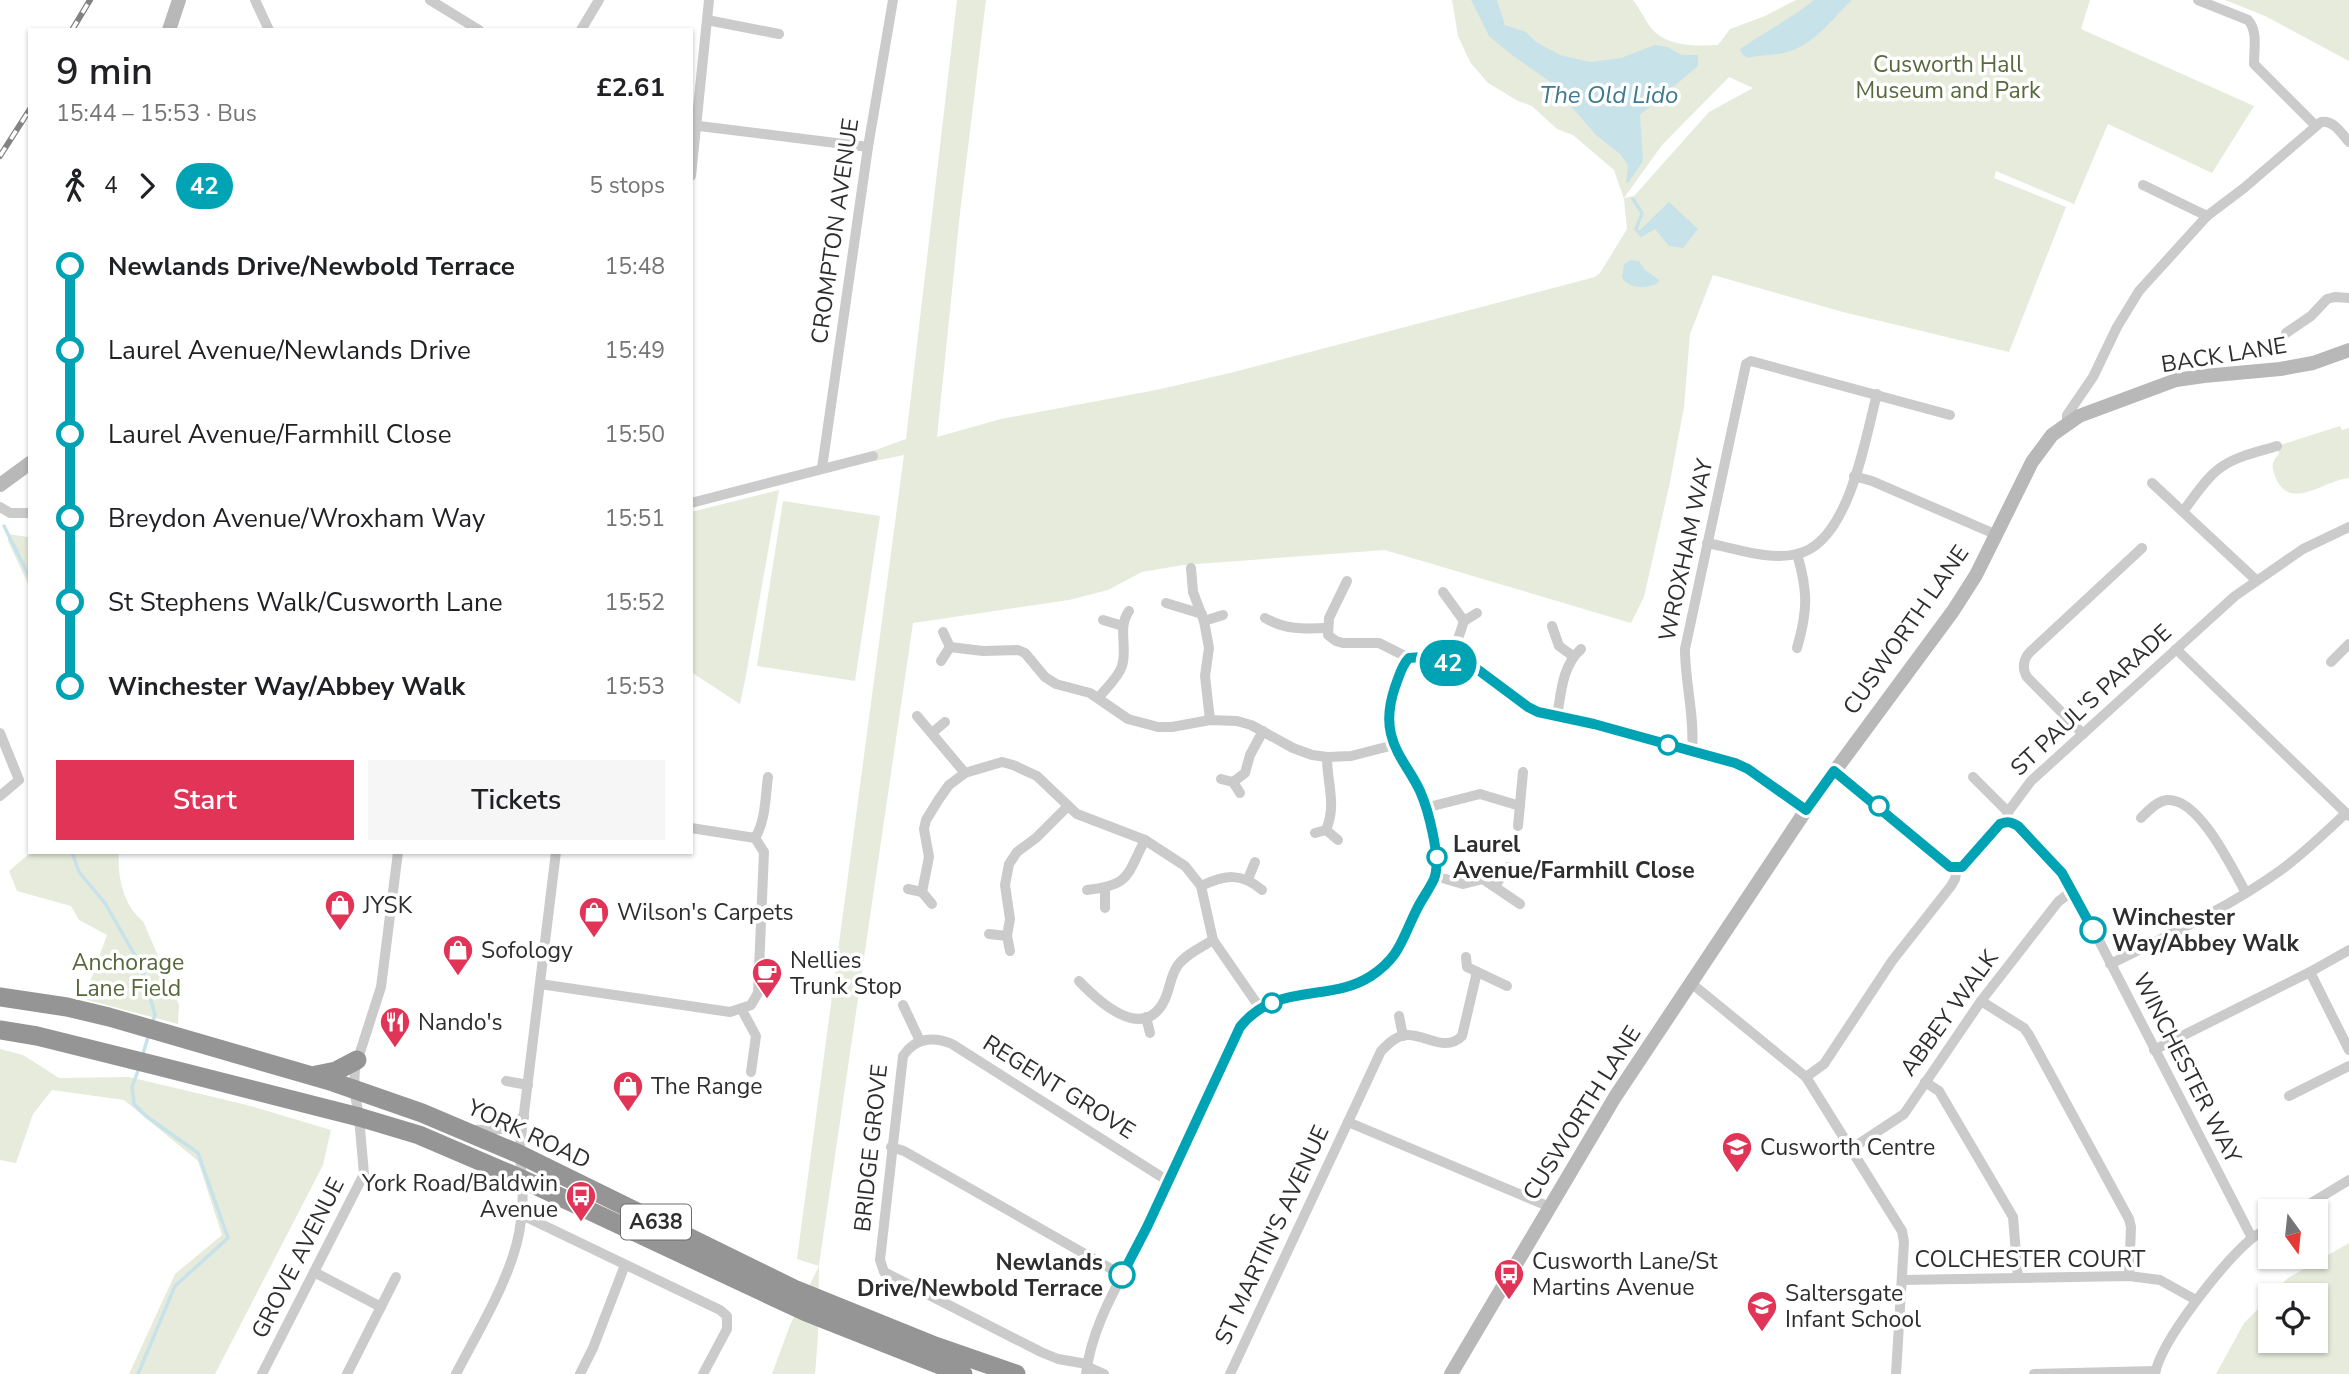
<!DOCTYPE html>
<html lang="en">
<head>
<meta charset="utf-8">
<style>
  :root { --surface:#fff; --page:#f6f6f6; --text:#202124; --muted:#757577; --accent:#e13457 }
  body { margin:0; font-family:"Nunito Sans",sans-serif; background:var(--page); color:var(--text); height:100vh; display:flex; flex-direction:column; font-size:26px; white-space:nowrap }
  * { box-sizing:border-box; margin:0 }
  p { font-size:23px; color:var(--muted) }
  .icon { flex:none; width:38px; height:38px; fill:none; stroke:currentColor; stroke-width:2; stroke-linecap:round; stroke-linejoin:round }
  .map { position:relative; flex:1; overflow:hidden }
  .drawer { position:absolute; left:28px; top:28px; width:665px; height:826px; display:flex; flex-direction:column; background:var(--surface); border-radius:0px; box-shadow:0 2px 5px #0004 }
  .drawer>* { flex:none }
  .badge { padding:0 14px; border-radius:23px; font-size:24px; line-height:46px }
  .needle { width:46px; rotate:165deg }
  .controls { position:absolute; left:2258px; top:1199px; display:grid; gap:14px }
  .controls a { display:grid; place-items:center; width:70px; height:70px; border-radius:0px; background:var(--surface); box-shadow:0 2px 5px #0004; font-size:35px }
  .map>.badge { position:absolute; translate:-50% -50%; box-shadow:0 0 0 4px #fff }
  .legs { display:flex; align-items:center; gap:10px; height:77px; padding:0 28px; font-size:23px }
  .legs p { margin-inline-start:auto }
  .summary { display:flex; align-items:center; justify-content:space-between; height:119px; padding:0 28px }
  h1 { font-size:38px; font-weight:600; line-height:52px }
  .action { display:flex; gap:14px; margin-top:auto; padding:14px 28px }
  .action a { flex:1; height:80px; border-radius:0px; background:var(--accent); color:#fff; font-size:28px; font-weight:600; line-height:80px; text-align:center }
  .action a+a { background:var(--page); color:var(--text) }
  ul { padding:0 28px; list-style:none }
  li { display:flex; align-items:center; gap:24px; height:84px; font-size:26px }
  li i { display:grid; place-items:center; width:10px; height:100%; margin:0 9px; background:currentColor }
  li i::after { content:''; width:18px; height:18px; margin:-9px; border:5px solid; border-radius:50%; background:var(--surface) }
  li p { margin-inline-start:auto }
  li:first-child i { background:linear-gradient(#0000 50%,currentColor 0) }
  li:last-child i { background:linear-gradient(currentColor 50%,#0000 0) }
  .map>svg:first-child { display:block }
  .green { fill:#e6ebdc; fill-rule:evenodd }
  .water { fill:#c8e2ea }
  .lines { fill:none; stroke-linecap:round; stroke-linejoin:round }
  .stream { stroke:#c8e2ea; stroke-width:3.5 }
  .street { stroke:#cbcbcb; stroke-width:10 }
  .secondary { stroke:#b8b8b8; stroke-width:14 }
  .highway { stroke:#959595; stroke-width:19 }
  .rail-casing { stroke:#838383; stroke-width:6 }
  .rail { stroke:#fff; stroke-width:3.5; stroke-dasharray:10; stroke-linecap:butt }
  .line-1-casing { stroke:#fff; stroke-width:16 }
  .line-1 { stroke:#00a3b4; stroke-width:10 }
  .stop-1-dot { fill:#fff; stroke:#00a3b4; stroke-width:3.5 }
  .labels { text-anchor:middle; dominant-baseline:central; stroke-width:7; stroke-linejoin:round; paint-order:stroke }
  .shield { fill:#fff; stroke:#6d6d6d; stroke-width:2 }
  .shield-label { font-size:21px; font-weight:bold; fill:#2e2e2e }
  .park-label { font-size:23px; fill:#57683c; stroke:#fff }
  .street-label { font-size:23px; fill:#2e2e2e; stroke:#fff }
  .stop-label { font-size:23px; font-weight:bold; fill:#2e2e2e; stroke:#fff; text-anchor:start }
  .poi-label { font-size:23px; fill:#2e2e2e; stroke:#fff; text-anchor:start }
  .water-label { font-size:24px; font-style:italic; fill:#3e798e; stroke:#fff }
</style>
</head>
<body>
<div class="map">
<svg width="2349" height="1374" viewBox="0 0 2349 1374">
  <rect width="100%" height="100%" fill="#fff"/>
  <g class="green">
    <path d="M957,0H986L960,213L937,437L1001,419L1156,390L1230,373L1595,277L1600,273L1627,229L1624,199L1614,170L1573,135L1557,129L1532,106L1518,101L1488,83L1470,62L1458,36L1452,0H1633C1641,10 1647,25 1656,33C1673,47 1697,46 1718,45L1730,29L1765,16L1796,0H2090L2081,29L2254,106L2212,173L2108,124L2074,204L1996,171L1994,178L2066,207L2009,352L1843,312L1713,275L1690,334L1684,407L1670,482L1644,597L1631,623L1385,550L1183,565L1142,572L1108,590L1069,600L913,623L819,1265L818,1336L815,1374H772L790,1325L819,1266L797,1259L904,455L875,461L873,451L906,439ZM1729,77L1753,88L1709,112L1634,196L1624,198L1662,145Z"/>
    <path d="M2225,0H2349V61L2265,16Z"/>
    <path d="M2340,426L2342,430L2349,428V478C2324,480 2287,515 2274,473C2271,464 2273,460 2279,454L2277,446Z"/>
    <path d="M779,490L746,675L740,704L691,672V512Z"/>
    <path d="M783,501L880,516L855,681L757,666Z"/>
    <path d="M8,534L28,537L30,588L8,541Z"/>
    <path d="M31,852H119C117,875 123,906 143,921L179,1005L178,1024L84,999L107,935L79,920L71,906L17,891L9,871Z"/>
    <path d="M0,1049L23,1055L59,1078L129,1077L247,1105L331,1130L323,1165L215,1374H129L175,1274L222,1235L198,1161L124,1100L52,1090L33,1114L16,1163L0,1160Z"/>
    <path d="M2349,1243V1374H2216L2244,1323L2270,1297V1340H2315V1295H2271L2288,1278Z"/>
  </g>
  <g class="water">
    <path d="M1471,0H1497L1505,25L1526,32L1536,42L1560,55L1590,62L1621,58L1655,45L1667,47L1682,55H1698V66L1640,115L1643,161L1628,183L1626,182L1628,165L1620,154L1596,135L1549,81L1512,55L1489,36Z"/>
    <path d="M1814,0H1852C1833,18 1814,45 1787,52C1774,56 1761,54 1748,58L1742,54L1740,49C1764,32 1791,19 1814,0Z"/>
    <path d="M1669,202L1698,229L1683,248L1669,246L1655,229L1641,237L1637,233Z"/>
    <path d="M1631,260L1639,261L1644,269L1659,280L1658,283C1646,289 1630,289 1622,278L1624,264Z"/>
  </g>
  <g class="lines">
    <g class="stream">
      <path d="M1633,199L1642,213L1636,229L1638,232"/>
      <path d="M4,526L30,578"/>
      <path d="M72,852L79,872L105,903L141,966L155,1015L152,1024"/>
      <path d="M142,1057L149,1034"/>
      <path d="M138,1374L175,1286L228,1238L198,1153L146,1116L134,1104L132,1087L139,1068"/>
    </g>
    <g class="street">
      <path d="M255,0L269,30"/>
      <path d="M430,0L479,30"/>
      <path d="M2198,0L2248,20C2258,31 2254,49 2254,64L2315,125"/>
      <path d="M707,20L779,34"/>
      <path d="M581,30L599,0"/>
      <path d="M691,125L868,147"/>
      <path d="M691,176L709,0"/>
      <path d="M2143,185L2207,216"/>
      <path d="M2286,333L2311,316L2327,299L2335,297L2349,298"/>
      <path d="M2067,422V415L2093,377L2117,327L2139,291L2207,216L2244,188L2321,122C2334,120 2341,133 2349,142"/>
      <path d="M822,468L868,147L893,0"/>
      <path d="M1854,476L1872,481L1997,535"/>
      <path d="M2152,483L2256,580"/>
      <path d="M691,503L873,456"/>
      <path d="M0,507L10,513H30"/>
      <path d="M2184,510C2195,496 2206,478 2220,468C2236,456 2258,452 2277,446"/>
      <path d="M1707,543C1735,548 1769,561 1797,554C1849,543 1865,439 1877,394"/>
      <path d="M1797,554C1808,591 1808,610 1797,648"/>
      <path d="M1191,568L1193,592L1204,621L1209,648L1205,676L1210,720"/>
      <path d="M1347,581L1329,618L1328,635L1336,641L1343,643H1379L1409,658L1422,657L1477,669L1528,707L1538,712L1735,763L1748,769L1806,810"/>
      <path d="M1443,592L1464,621L1477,613"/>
      <path d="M1166,603L1202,614"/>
      <path d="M1265,618C1286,630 1304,629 1327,628"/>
      <path d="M1103,620L1123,626"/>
      <path d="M1204,621L1223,615"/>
      <path d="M1552,626L1559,646L1573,656"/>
      <path d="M950,647L983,651L1018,650L1025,653L1045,677L1056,684L1090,693L1128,719L1158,727H1172L1210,720L1237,721L1251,725L1293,748L1312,755L1327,757L1351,756L1394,745"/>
      <path d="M2176,649L2349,816"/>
      <path d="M941,661L950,647L943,632"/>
      <path d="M2331,662L2349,644"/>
      <path d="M1450,663L1464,621"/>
      <path d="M1099,697C1107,687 1118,678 1122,666C1128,647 1117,628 1129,611"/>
      <path d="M917,716L965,773"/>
      <path d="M1557,717C1561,693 1562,666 1581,649"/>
      <path d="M0,733L19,780L0,796"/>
      <path d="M932,733L945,722"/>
      <path d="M2083,734L2027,677C2022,669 2023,659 2030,652L2142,548"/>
      <path d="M1692,751C1695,717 1685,683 1685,649L1746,364L1751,361L1950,415"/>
      <path d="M1834,771L1878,805L1945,865L1957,869"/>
      <path d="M1973,777L2008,812"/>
      <path d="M1221,779L1233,782L1240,793"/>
      <path d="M1233,782L1245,773L1250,755L1263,731"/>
      <path d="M1425,808L1480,794L1520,806"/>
      <path d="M2141,818C2148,811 2157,801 2167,800C2199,797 2233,870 2246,893"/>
      <path d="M2007,821C2026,826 2062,873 2073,890L2252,1238"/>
      <path d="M2007,821L2008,812L2031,781L2235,596L2303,549L2349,527"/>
      <path d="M1518,826L1523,772"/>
      <path d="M1326,830C1337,804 1327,785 1327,757"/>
      <path d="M1315,833L1326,830L1338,840"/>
      <path d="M755,838C766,820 765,798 768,777"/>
      <path d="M1957,869C1979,863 1985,829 2007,821"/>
      <path d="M1435,876L1463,884L1483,879L1520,904"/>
      <path d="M1248,879L1255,862"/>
      <path d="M1201,886C1225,875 1241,872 1262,890"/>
      <path d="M1495,886L1508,867"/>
      <path d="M1105,888V908"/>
      <path d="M908,889L922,892L932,904"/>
      <path d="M1087,890C1131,885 1126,876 1145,840"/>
      <path d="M922,892L929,857L924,829L926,820L939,799L949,785L965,773L1002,762L1013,765L1037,776L1077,814L1145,840L1185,866L1201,886L1213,940L1260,1008"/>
      <path d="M989,934L1007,936"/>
      <path d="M1010,951L1007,936L1010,919L1005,885L1009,864L1017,852L1036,838L1067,807"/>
      <path d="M1466,957L1467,967L1507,986"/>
      <path d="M2110,964C2169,935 2228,908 2281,870C2304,853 2325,833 2346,813"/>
      <path d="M2310,972L2349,1050"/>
      <path d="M1079,981C1098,1001 1143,1043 1164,1001C1170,990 1170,976 1178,965C1186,954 1202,947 1213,940"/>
      <path d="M1691,983L1806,1077L1902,1231L1904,1242L1896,1374"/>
      <path d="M540,984L730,1012L751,1005L758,993L764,852L755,838L691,828"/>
      <path d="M1981,1001L2024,1028L2029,1035L2129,1219L2131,1227L2129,1276"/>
      <path d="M903,1005L920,1041"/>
      <path d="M742,1010L756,1036L751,1072"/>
      <path d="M1399,1016L1403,1036"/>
      <path d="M1146,1017L1150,1033"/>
      <path d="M2154,1050L2310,972L2349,950"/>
      <path d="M1806,1077L1824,1064L1892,961L1951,886L1955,879L1957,869"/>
      <path d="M506,1081L528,1085"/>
      <path d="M1925,1082L1939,1091L2013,1217L2018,1278"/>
      <path d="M2289,1096L2349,1066"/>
      <path d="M1348,1122L1381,1051C1388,1044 1398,1034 1409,1035C1428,1036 1446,1052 1462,1036L1477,972"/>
      <path d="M473,1130L502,1129L524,1117"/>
      <path d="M891,1147L904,1151L1122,1275"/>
      <path d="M1851,1149L1904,1114L1981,1001L2058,902L2073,890"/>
      <path d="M2298,1211L2349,1180"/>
      <path d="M520,1214L720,1310L727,1316V1329L703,1374"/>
      <path d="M314,1272L381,1307"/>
      <path d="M1902,1280L2129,1276L2160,1280L2196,1300"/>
      <path d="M1087,1364L1058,1359L1041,1352L884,1272L880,1260L903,1056C915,1038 933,1036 952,1044L1168,1181"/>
      <path d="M1086,1366L1104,1374"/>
      <path d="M262,1374L364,1174L359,1117L354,1089L355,1068L381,987L398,852"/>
      <path d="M347,1374L396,1277"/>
      <path d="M456,1374C475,1337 500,1296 513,1256C524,1224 525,1186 519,1154L556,852"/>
      <path d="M580,1374L593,1348L625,1265"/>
      <path d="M1086,1374C1092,1321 1125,1274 1147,1226C1179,1160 1208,1093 1240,1027C1277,981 1343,1003 1384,966C1402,950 1406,931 1416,911C1421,900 1429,890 1434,879C1442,860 1428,809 1420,791C1411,771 1395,756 1391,734C1387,718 1390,702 1396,687C1399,676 1401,666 1409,658"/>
      <path d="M1230,1374L1348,1122L1550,1207"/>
      <path d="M2034,1374L2155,1371"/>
      <path d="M2155,1374C2161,1340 2224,1262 2251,1239C2257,1234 2264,1231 2270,1228"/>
    </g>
    <g class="secondary">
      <path d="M169,30L179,0"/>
      <path d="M0,485L30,463"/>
      <path d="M1451,1374L1615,1097L1806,810L1953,611L1976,575L2032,462L2052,435L2079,416L2176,380L2204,376L2280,369L2313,363L2349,350"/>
    </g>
    <g class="highway">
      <path d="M0,997L67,1007L109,1017L333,1082L422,1113L519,1154L794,1289L935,1346L1016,1374"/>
      <path d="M0,1030L37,1036L158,1066L359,1117L419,1135L524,1180L806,1312L963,1374"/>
      <path d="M316,1075L336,1071L357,1060"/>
    </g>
    <g class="rail-casing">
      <g id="rail">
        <path d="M72,30L90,0"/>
        <path d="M0,156L30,109"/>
      </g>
    </g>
    <use href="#rail" class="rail"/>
  </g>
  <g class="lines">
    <g class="line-1-casing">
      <path id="line-1" d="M1122,1275L1147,1227L1240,1027C1277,981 1330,1003 1371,976C1400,957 1402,939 1416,911C1421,900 1429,890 1434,879C1442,860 1428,809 1420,791C1411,771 1396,756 1391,734C1387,718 1390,702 1395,687C1399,677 1401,666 1409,658L1422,657L1477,669L1528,707L1538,712L1594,724L1735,763L1748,769L1806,810L1834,771L1950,867H1962L2000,824C2008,821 2011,822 2018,826L2062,873L2093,930"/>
    </g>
    <use href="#line-1" class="line-1"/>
  </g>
  <defs>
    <g id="shop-pin" transform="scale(1.575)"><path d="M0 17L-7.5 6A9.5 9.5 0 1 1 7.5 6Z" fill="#e13457" stroke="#fff"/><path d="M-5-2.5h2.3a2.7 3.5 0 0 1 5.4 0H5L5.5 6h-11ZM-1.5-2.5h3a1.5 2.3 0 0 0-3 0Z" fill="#fff"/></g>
    <g id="cafe-pin" transform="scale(1.575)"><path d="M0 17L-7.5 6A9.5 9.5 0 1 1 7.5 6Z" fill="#e13457" stroke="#fff"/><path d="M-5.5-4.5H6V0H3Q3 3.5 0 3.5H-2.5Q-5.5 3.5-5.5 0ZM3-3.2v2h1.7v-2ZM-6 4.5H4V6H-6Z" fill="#fff"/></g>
    <g id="restaurant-pin" transform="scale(1.575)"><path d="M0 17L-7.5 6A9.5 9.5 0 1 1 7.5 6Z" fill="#e13457" stroke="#fff"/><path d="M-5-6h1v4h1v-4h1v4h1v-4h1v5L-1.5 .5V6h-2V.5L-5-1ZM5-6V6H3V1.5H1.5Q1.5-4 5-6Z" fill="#fff"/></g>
    <g id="school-pin" transform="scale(1.575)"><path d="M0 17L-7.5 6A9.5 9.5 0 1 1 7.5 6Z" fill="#e13457" stroke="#fff"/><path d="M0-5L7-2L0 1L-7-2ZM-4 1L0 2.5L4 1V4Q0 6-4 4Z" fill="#fff"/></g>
    <g id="bus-pin" transform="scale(1.575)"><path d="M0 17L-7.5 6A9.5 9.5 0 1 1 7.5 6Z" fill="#e13457" stroke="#fff"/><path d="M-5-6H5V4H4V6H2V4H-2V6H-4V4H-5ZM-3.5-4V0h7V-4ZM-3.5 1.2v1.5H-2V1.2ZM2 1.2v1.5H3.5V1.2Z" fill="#fff"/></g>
  </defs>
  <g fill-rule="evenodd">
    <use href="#shop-pin" x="340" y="905"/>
    <use href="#shop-pin" x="594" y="912"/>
    <use href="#shop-pin" x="458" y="950"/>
    <use href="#cafe-pin" x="767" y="973"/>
    <use href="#restaurant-pin" x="395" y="1022"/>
    <use href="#shop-pin" x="628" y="1086"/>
    <use href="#school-pin" x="1737" y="1147"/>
    <use href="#bus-pin" x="581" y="1196"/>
    <use href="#bus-pin" x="1509" y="1274"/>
    <use href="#school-pin" x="1762" y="1306"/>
  </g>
  <g class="stop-1-dot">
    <circle cx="1668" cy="745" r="9"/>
    <circle cx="1879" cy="806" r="9"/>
    <circle cx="1437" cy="857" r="9"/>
    <circle cx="2093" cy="930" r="12"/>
    <circle cx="1272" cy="1003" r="9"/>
    <circle cx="1122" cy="1275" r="12"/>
  </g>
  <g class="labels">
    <rect class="shield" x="621" y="1204.5" width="70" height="35" rx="5"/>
    <g class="shield-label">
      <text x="656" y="1222">A638</text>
    </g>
    <g class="park-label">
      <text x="1948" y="64">Cusworth Hall<tspan x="1948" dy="26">Museum and Park</tspan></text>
      <text x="128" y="962">Anchorage<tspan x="128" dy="26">Lane Field</tspan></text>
    </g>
    <g class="street-label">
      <text transform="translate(835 231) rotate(-82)">CROMPTON AVENUE</text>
      <text transform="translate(2224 355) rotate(-9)">BACK LANE</text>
      <text transform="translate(1686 550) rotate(-78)">WROXHAM WAY</text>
      <text transform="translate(1906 630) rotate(-55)">CUSWORTH LANE</text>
      <text transform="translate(2091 700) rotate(-43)">ST PAUL'S PARADE</text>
      <text transform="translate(1949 1013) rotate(-54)">ABBEY WALK</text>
      <text transform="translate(2187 1068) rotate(63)">WINCHESTER WAY</text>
      <text transform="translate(1059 1087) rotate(32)">REGENT GROVE</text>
      <text transform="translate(1582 1113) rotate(-58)">CUSWORTH LANE</text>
      <text transform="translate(529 1134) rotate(25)">YORK ROAD</text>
      <text transform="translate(871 1148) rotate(-84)">BRIDGE GROVE</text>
      <text transform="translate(1272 1235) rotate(-65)">ST MARTIN'S AVENUE</text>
      <text transform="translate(298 1258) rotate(-63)">GROVE AVENUE</text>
      <text x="2030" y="1259">COLCHESTER COURT</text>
    </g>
    <g class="stop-label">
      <text x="1453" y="844">Laurel<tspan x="1453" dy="26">Avenue/Farmhill Close</tspan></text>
      <text x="2112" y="917">Winchester<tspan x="2112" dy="26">Way/Abbey Walk</tspan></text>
      <text x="1103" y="1262" text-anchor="end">Newlands<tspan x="1103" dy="26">Drive/Newbold Terrace</tspan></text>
    </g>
    <g class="poi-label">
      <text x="363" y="905">JYSK</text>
      <text x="617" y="912">Wilson's Carpets</text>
      <text x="481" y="950">Sofology</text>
      <text x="790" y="960">Nellies<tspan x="790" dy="26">Trunk Stop</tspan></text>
      <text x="418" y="1022">Nando's</text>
      <text x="651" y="1086">The Range</text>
      <text x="1760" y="1147">Cusworth Centre</text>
      <text x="558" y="1183" text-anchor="end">York Road/Baldwin<tspan x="558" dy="26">Avenue</tspan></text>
      <text x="1532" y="1261">Cusworth Lane/St<tspan x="1532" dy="26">Martins Avenue</tspan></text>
      <text x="1785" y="1293">Saltersgate<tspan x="1785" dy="26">Infant School</tspan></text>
    </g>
    <g class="water-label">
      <text x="1609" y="95">The Old Lido</text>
    </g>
  </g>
</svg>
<div class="controls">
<a><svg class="needle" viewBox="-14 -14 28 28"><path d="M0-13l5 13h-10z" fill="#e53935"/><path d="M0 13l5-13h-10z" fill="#757577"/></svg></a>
<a><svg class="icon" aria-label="locate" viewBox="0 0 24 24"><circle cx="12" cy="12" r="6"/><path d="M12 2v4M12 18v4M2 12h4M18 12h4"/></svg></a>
</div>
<b class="badge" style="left:1448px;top:663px;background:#00a3b4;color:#fff">42</b>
<section class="drawer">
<div class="summary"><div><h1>9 min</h1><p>15:44 – 15:53 · Bus</p></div><b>£2.61</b></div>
<div class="legs"><svg class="icon" aria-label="walk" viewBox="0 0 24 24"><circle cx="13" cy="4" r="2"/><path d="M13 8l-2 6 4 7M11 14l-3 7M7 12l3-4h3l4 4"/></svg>4<svg class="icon" aria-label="forward" viewBox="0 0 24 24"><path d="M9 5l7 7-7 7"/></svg><b class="badge" style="background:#00a3b4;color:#fff">42</b><p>5 stops</p></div>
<ul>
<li><i style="color:#00a3b4"></i><b>Newlands Drive/Newbold Terrace</b><p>15:48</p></li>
<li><i style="color:#00a3b4"></i><span>Laurel Avenue/Newlands Drive</span><p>15:49</p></li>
<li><i style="color:#00a3b4"></i><span>Laurel Avenue/Farmhill Close</span><p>15:50</p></li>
<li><i style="color:#00a3b4"></i><span>Breydon Avenue/Wroxham Way</span><p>15:51</p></li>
<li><i style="color:#00a3b4"></i><span>St Stephens Walk/Cusworth Lane</span><p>15:52</p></li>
<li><i style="color:#00a3b4"></i><b>Winchester Way/Abbey Walk</b><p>15:53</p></li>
</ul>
<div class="action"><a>Start</a><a>Tickets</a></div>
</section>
</div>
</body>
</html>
